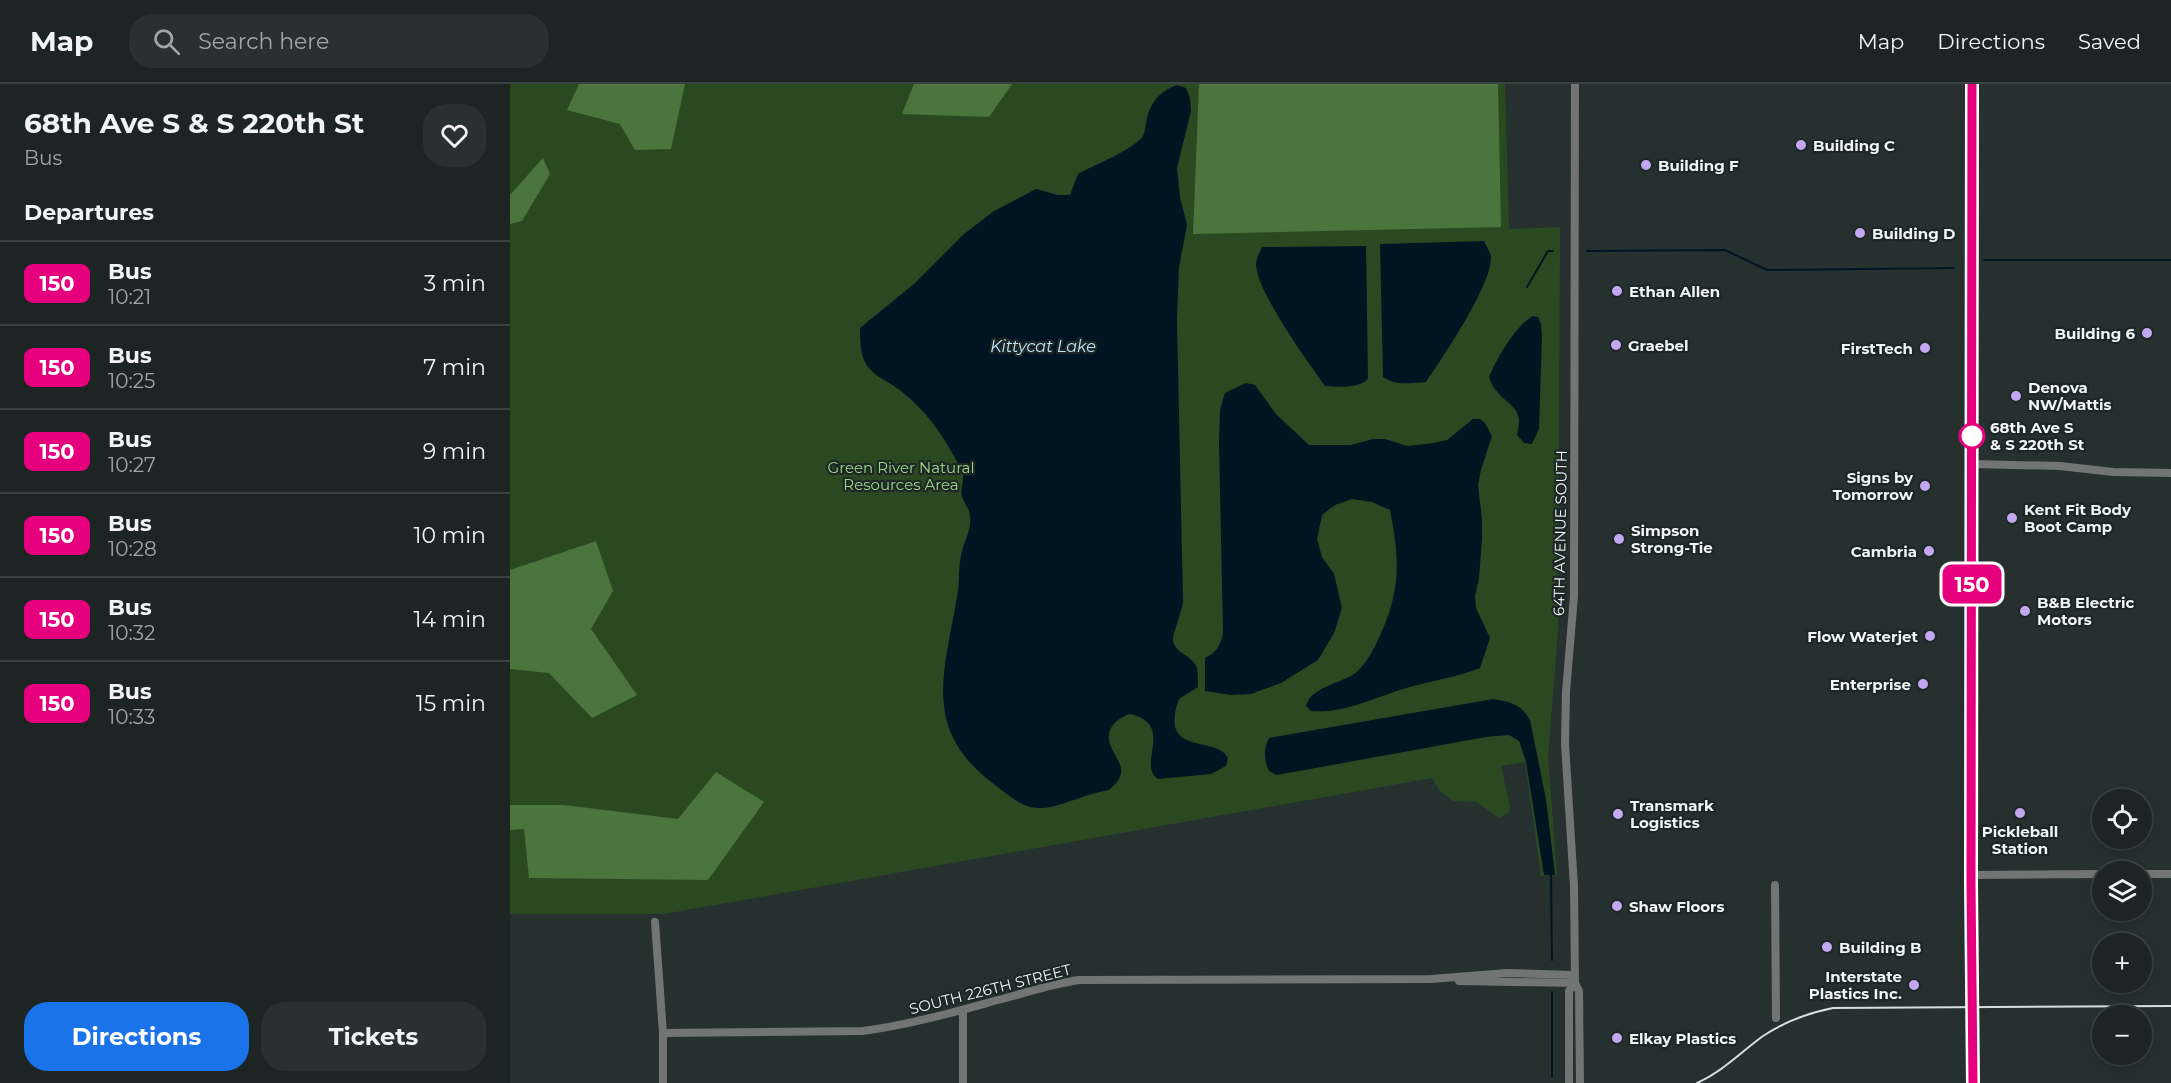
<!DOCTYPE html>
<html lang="en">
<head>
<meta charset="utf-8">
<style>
  :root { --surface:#1c2523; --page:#293130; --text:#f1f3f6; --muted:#a0a5a6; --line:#3a4241; --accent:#1a73e8 }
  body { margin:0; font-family:Montserrat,sans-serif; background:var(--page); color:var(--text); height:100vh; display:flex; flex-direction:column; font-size:22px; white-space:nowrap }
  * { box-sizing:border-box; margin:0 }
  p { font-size:20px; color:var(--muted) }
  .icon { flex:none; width:33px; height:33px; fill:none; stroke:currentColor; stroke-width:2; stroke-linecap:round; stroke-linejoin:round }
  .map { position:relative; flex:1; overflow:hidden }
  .panel { display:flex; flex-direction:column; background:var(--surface); width:510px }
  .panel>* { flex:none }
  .badge { padding:0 12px; border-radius:9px; font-size:21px; line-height:39px }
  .buttons { position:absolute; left:1582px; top:705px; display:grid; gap:12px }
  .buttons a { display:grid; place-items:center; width:60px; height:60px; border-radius:50%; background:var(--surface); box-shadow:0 3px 9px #0003,0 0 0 2px var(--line); font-size:30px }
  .map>.badge { position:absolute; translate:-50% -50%; box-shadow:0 0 0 3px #fff }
  h2 { padding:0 24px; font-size:22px; line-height:54px }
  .round { display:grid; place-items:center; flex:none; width:63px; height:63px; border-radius:24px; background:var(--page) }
  .headline { display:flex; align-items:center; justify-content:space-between; height:102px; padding:0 24px }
  h1 { font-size:28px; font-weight:700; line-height:45px }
  .cta { display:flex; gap:12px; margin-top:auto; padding:12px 24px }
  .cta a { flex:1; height:69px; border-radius:24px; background:var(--accent); color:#fff; font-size:24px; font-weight:700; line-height:69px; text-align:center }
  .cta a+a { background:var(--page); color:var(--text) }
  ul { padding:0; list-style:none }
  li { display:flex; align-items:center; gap:18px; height:84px; padding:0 24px; border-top:2px solid var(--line) }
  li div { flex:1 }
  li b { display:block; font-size:22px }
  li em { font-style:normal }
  li .badge { min-width:66px; font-weight:700; text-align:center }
  header { display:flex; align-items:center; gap:36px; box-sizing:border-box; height:84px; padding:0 30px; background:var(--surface); border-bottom:2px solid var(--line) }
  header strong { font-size:28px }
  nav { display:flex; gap:33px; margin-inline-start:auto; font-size:21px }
  .search { width:420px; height:54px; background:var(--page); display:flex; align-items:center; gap:15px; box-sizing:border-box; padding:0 21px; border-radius:24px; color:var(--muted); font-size:22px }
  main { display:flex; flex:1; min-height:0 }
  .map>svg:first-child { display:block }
  .green { fill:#2b4921 }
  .forest { fill:#4a753d }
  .water { fill:#001521 }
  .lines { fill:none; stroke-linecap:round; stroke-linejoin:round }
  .stream { stroke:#001521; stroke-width:2 }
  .minor { stroke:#717573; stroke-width:8 }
  .major { stroke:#b3bcb7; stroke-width:10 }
  .rail { stroke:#d7dedd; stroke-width:2 }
  .line-casing { stroke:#fff; stroke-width:14 }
  .line { stroke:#e6007e; stroke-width:9 }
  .poi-dot { fill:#c4a7f1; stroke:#1d2726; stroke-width:2 }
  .stop-dot { fill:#fff; stroke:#e6007e; stroke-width:3 }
  .labels { text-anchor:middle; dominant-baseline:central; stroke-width:4.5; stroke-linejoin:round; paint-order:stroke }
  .poi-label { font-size:15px; font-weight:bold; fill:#eff6f5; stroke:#1d2726; text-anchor:start }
  .stop-label { font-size:15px; font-weight:bold; fill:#eff6f5; stroke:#1d2726; text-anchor:start }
  .park-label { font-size:15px; fill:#99d787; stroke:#1d2726 }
  .street-label { font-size:15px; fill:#eff6f5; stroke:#1d2726 }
  .water-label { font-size:16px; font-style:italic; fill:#bde5fa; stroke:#1d2726 }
</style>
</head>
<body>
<header>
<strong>Map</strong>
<div class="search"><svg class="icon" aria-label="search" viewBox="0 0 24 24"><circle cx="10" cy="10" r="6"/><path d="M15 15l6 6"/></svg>Search here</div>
<nav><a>Map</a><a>Directions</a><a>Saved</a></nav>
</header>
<main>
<section class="panel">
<div class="headline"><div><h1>68th Ave S &amp; S 220th St</h1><p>Bus</p></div><a class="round"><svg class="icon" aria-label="heart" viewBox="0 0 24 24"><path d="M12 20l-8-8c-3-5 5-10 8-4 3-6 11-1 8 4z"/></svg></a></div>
<h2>Departures</h2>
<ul>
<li><span class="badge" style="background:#e6007e;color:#fff">150</span><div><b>Bus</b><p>10:21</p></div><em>3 min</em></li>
<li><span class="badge" style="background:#e6007e;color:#fff">150</span><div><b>Bus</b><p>10:25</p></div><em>7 min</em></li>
<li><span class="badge" style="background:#e6007e;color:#fff">150</span><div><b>Bus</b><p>10:27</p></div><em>9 min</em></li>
<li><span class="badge" style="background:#e6007e;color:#fff">150</span><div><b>Bus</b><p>10:28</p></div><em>10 min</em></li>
<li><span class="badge" style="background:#e6007e;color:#fff">150</span><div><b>Bus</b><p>10:32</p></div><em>14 min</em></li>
<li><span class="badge" style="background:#e6007e;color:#fff">150</span><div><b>Bus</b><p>10:33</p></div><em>15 min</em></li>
</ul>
<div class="cta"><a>Directions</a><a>Tickets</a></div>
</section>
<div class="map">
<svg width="1661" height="999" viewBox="0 0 1661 999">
  <rect width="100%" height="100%" fill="#26312f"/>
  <path class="green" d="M0,0H995L999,145L1050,143L1048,547L1038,674L1047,791L1031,792L1015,678L991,682L1000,723L998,729L989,734L967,718L943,717L930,707L922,694L154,830H0Z"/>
  <g class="forest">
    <path d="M69,0H175L161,65L125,66L110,40L57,26Z"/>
    <path d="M404,0H502L479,33L392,30Z"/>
    <path d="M689,0H988L991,143L683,150Z"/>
    <path d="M33,74L40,90L12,137L0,140V111Z"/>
    <path d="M86,457L103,507L81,545L127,611L82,634L39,589L0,585V486Z"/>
    <path d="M206,688L254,718L198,796L19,794L14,745L0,746V721H54L168,735Z"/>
  </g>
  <g class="water">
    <path d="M667,1L676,4L680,14L681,27L667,84L670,113L677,141L669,183L667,236L673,518C672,526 663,550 663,555C663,569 683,571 687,584C688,589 688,597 688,603L669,615C648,674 706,650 718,674L716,682L701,690L648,695C626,680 666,641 620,630C609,633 597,643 599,656C601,672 624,685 601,704C598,707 594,707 589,708C573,712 558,719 541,723C516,728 505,716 485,701C411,646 434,590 447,513C450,499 448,486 451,472C453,459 462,446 460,433C460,425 454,420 452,412C450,405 454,397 453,390C451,384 448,379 445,374C431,348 414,325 391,307C381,299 363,292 356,280C350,270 350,255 350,244L405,199L454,150L484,127L526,105L548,111H560L568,90C584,81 623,66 633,52C635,48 635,43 636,39C640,18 649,8 667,1Z"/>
    <path d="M974,157C976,162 981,169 981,174C981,202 933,273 916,298C902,299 885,302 873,293L870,160Z"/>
    <path d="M856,162L858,295C847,305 829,303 815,302C798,278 747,208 746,181C746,175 750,168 752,163Z"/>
    <path d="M1023,232L1028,233L1031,240L1032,254L1029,345L1022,360L1014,359L1007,351C1008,346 1009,341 1009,336C1008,319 985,315 979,293C987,274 1005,242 1023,232Z"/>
    <path d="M736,299L745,301L766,330L799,361H841L863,355H875L897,362L924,359L937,356L963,335H970L975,339L982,352L971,386L968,401L972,435V455L969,494L965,512L966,524L980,554L970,584C945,594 919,597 893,605C864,614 833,630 801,627L796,622C801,603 829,600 844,590C854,583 863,567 868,556C891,508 890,477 880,426L862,418L842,415L825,421L812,431L807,455L812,473L824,490L832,524L824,549L808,576L771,599L741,610L721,611L695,607V574C706,569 711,561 713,549L709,358L710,326L715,309Z"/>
    <path d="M983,615C1001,618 1011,620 1020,636L1036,715L1045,791H1034L1016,678L1009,657L999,651L976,653L767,691L759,687C754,675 753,666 759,654Z"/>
  </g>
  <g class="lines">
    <g class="stream">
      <path d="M1077,167L1215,166L1257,186L1444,184"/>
      <path d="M1474,176H1661"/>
      <path d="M1017,203L1038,167H1043"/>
      <path d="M1041,791L1042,876"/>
      <path d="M1042,908V993"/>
    </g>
    <g class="minor">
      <path d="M1065,0L1064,512L1056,608L1055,660L1064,802L1065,899L1069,907L1070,999"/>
      <path d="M1462,380L1550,382L1603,388L1661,389"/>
      <path d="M1632,790H1661"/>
      <path d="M1461,791L1593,790"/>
      <path d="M1265,801L1266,934"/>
      <path d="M145,838L153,949V999"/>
      <path d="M949,897L1065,899"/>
      <path d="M153,949L353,947C399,941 444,928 488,916C515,909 542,900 569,896L921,895L997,889L1064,891"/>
      <path d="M453,999V926"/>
      <path d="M1059,999V907L1065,899"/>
    </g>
    <path class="major" d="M1462,0L1461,799L1463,999"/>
    <path class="rail" d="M1187,999C1212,988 1231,968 1253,952C1274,938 1298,929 1323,924L1661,922"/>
  </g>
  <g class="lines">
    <g class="line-casing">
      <path id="line" d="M1462,0L1461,799L1463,999"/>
    </g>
    <use href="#line" class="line"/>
  </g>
  <g class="poi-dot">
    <circle cx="1291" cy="61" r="6"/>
    <circle cx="1136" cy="81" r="6"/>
    <circle cx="1350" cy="149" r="6"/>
    <circle cx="1107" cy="207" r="6"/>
    <circle cx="1637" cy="249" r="6"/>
    <circle cx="1106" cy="261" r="6"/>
    <circle cx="1415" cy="264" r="6"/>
    <circle cx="1506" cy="312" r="6"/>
    <circle cx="1415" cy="402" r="6"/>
    <circle cx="1502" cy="434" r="6"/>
    <circle cx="1109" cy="455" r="6"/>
    <circle cx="1419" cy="467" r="6"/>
    <circle cx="1515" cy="527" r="6"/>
    <circle cx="1420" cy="552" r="6"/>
    <circle cx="1413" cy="600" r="6"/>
    <circle cx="1510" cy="729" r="6"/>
    <circle cx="1108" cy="730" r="6"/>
    <circle cx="1107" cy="822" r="6"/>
    <circle cx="1317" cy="863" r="6"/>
    <circle cx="1404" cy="901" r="6"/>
    <circle cx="1107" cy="954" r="6"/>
  </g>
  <circle class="stop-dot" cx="1462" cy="352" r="12"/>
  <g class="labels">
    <g class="poi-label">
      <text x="1303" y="61">Building C</text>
      <text x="1148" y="81">Building F</text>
      <text x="1362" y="149">Building D</text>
      <text x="1119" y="207">Ethan Allen</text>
      <text x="1625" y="249" text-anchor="end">Building 6</text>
      <text x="1118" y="261">Graebel</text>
      <text x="1403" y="264" text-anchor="end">FirstTech</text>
      <text x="1518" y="303">Denova<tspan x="1518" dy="17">NW/Mattis</tspan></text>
      <text x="1403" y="393" text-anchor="end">Signs by<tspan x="1403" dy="17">Tomorrow</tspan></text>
      <text x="1514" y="425">Kent Fit Body<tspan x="1514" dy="17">Boot Camp</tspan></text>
      <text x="1121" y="446">Simpson<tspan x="1121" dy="17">Strong-Tie</tspan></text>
      <text x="1407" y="467" text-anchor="end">Cambria</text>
      <text x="1527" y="518">B&amp;B Electric<tspan x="1527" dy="17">Motors</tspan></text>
      <text x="1408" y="552" text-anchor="end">Flow Waterjet</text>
      <text x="1401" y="600" text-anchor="end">Enterprise</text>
      <text x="1120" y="721">Transmark<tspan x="1120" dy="17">Logistics</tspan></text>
      <text x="1510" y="747" text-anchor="middle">Pickleball<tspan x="1510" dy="17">Station</tspan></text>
      <text x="1119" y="822">Shaw Floors</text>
      <text x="1329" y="863">Building B</text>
      <text x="1392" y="892" text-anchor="end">Interstate<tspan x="1392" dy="17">Plastics Inc.</tspan></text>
      <text x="1119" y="954">Elkay Plastics</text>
    </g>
    <g class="stop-label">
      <text x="1480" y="343">68th Ave S<tspan x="1480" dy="17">&amp; S 220th St</tspan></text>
    </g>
    <g class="park-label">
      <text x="391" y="383">Green River Natural<tspan x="391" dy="17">Resources Area</tspan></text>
    </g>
    <g class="street-label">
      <text transform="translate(1050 449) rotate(-89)">64TH AVENUE SOUTH</text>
      <text transform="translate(480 905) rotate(-14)">SOUTH 226TH STREET</text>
    </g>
    <g class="water-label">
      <text x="533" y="262">Kittycat Lake</text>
    </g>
  </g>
</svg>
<div class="buttons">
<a><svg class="icon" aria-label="locate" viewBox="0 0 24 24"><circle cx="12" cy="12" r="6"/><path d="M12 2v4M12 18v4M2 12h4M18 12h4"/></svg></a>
<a><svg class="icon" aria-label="layers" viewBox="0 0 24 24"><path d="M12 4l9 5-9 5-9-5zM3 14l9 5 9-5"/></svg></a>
<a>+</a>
<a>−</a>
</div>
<b class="badge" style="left:1462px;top:500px;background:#e6007e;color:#fff">150</b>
</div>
</main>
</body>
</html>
